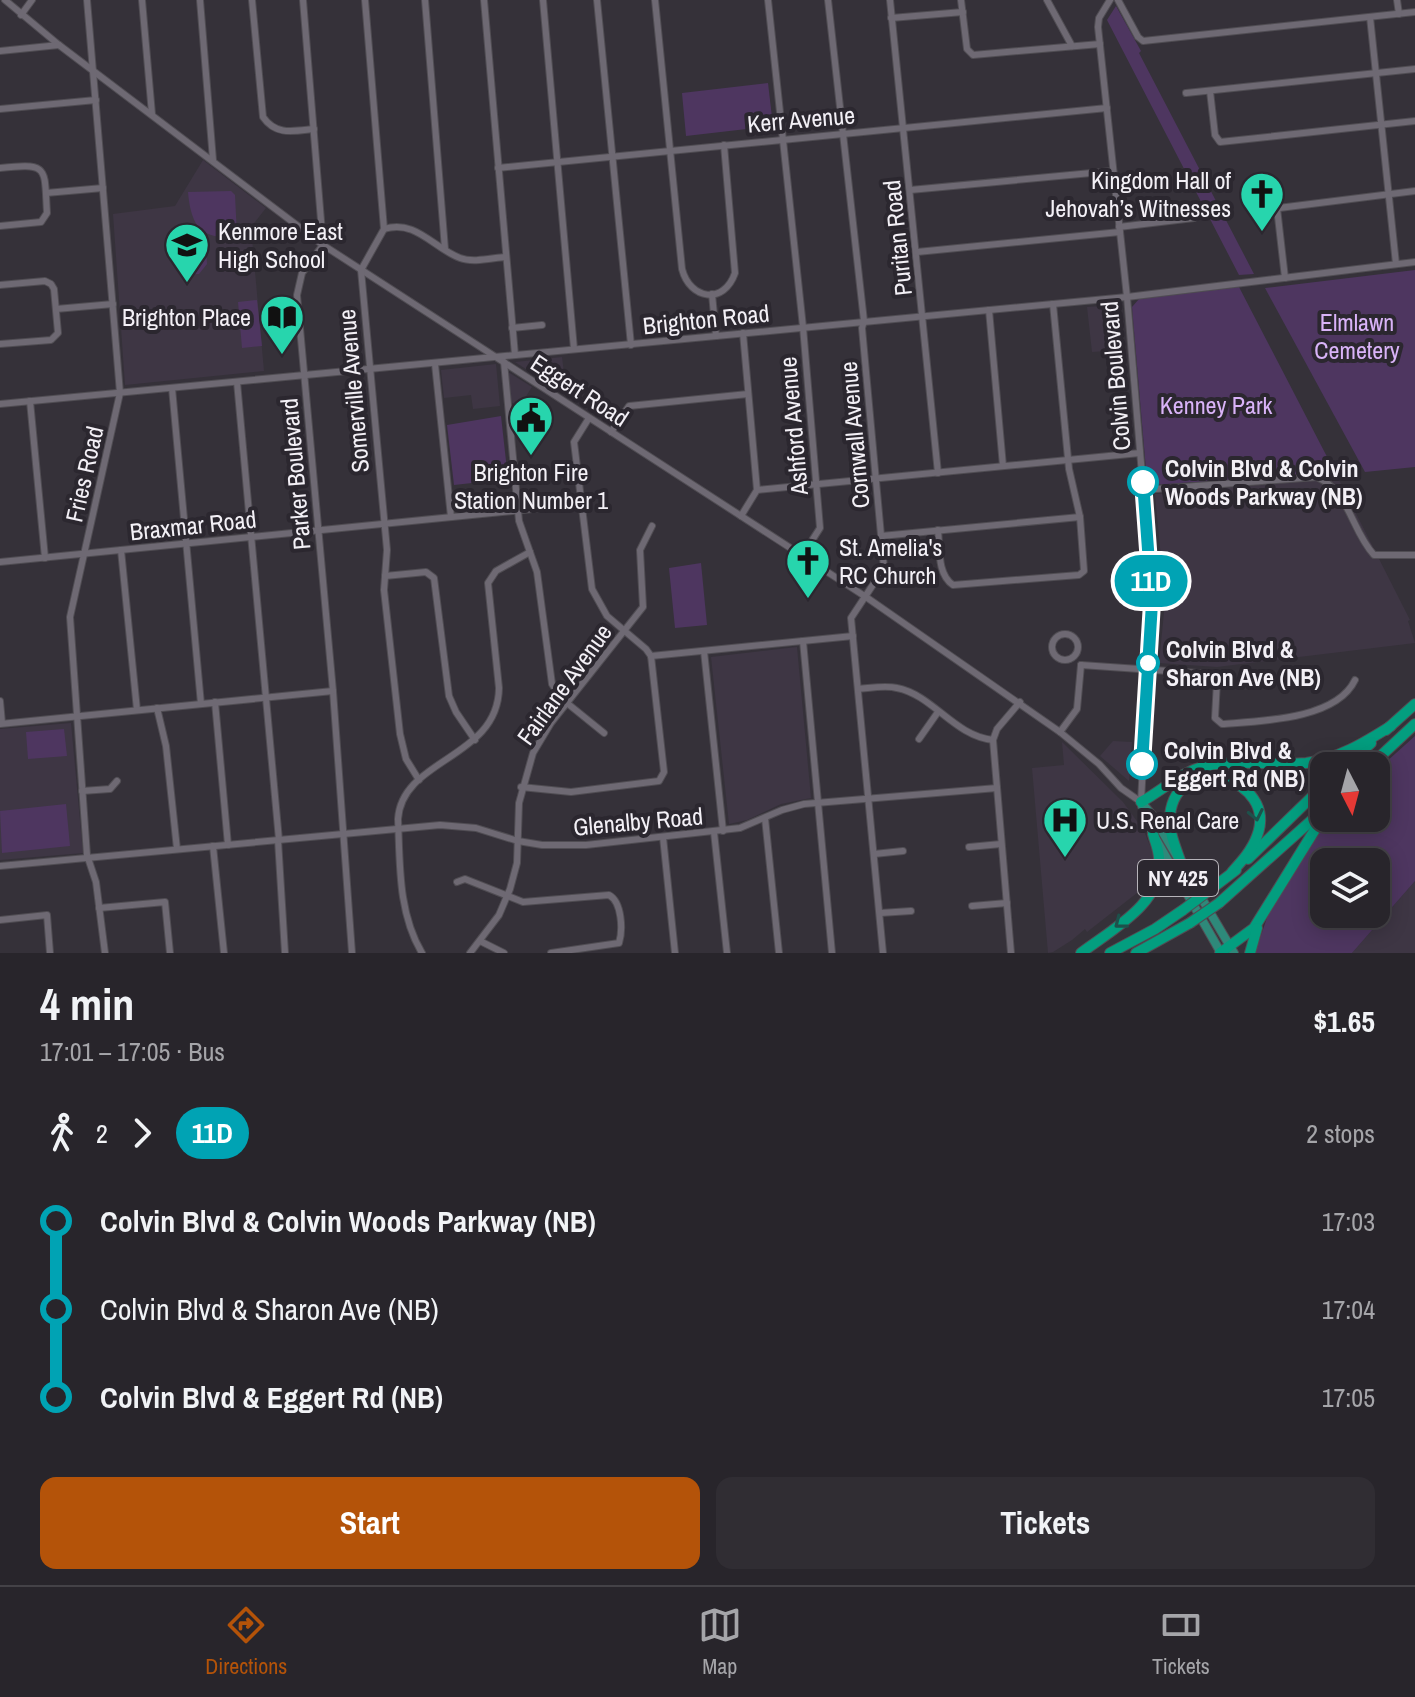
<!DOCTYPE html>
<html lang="en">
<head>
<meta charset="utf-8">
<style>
  :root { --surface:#28252b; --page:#302d33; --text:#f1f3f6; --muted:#a5a5a9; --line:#444247; --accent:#b45309 }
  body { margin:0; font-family:"Archivo Narrow",sans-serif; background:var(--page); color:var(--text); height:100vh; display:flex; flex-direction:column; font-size:30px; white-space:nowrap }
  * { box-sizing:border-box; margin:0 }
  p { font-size:26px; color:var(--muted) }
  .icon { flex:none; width:44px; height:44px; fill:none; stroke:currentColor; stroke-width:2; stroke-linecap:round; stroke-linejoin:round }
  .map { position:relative; height:953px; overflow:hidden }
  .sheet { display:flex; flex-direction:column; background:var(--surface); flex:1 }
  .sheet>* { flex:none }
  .badge { padding:0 16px; border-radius:26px; font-size:28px; line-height:52px }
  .needle { width:52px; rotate:174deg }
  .tools { position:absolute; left:1310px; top:752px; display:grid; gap:16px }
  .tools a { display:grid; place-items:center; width:80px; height:80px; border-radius:16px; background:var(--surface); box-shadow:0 4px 20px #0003,0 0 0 2px var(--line); font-size:40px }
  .map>.badge { position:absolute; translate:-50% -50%; box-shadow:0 0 0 4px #fff }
  .legs { display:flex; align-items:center; gap:12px; height:88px; padding:0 40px; font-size:26px }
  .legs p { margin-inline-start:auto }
  .summary { display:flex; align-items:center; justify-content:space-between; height:136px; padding:0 40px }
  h1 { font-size:44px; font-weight:800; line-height:60px }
  .primary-button { display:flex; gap:16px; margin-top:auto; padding:16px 40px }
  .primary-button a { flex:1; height:92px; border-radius:16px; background:var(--accent); color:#fff; font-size:32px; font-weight:800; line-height:92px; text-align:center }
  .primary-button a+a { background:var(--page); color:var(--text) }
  ul { padding:0 40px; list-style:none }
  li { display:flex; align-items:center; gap:28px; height:88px; font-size:30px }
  li i { display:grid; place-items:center; width:12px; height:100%; margin:0 10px; background:currentColor }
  li i::after { content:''; width:20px; height:20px; margin:-10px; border:6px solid; border-radius:50%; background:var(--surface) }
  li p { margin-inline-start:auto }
  li:first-child i { background:linear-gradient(#0000 50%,currentColor 0) }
  li:last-child i { background:linear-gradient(currentColor 50%,#0000 0) }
  .menu { display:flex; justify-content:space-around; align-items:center; height:112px; border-top:2px solid var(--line); background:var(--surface); font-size:22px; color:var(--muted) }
  .menu a { display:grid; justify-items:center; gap:4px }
  .menu .current { color:var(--accent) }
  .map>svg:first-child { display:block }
  .built { fill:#3e3644 }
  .green { fill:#4e3660; fill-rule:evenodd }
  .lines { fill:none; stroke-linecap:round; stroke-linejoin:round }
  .minor-casing { stroke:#504d53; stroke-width:8 }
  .major-casing { stroke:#504d53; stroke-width:10 }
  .highway-casing { stroke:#504d53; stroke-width:12 }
  .minor { stroke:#6e6973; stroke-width:6 }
  .major { stroke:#2e897a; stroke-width:8 }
  .highway { stroke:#039e7f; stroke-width:10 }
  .highway-bridge-casing { stroke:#504d53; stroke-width:12; stroke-linecap:butt }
  .highway-bridge { stroke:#039e7f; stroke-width:10 }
  .oneway { stroke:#1d514b }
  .line-1-casing { stroke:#fff; stroke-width:18 }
  .line-1 { stroke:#00a3b4; stroke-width:12 }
  .stop-1-dot { fill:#fff; stroke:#00a3b4; stroke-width:4 }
  .labels { text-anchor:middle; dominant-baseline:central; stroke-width:8; stroke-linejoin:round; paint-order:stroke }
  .shield { fill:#2b272f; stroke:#b7b4ba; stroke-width:2 }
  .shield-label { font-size:22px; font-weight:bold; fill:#f3f0f6 }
  .street-label { font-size:24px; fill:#f3f0f6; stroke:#2b272f }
  .poi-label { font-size:24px; fill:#f3f0f6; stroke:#2b272f; text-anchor:start }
  .park-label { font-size:24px; fill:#d9b3f8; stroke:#2b272f }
  .stop-label { font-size:24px; font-weight:bold; fill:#f3f0f6; stroke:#2b272f; text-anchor:start }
</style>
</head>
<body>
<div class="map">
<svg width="1415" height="953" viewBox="0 0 1415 953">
  <rect width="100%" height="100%" fill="#353139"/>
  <g class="built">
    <path d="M203,160L266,208L251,227L264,371L125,385L113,214L175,206Z"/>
    <path d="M1117,305L1121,350L1092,352L1087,307Z"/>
    <path d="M562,357L564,373H561L552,386L515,362Z"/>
    <path d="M496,364L500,406L473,409L471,395L444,398L441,370Z"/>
    <path d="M508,372L532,387L519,407L511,402Z"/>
    <path d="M1338,478L1410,620L1408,621L1415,643L1217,667L1159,663L1165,602L1155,494Z"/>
    <path d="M797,647L811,798L781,804L747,820L729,824L711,657Z"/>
    <path d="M71,723L83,853L0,860V729Z"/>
    <path d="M1113,741L1132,742L1129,781L1100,756Z"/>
    <path d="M1062,742L1123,802L1144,831L1153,853L1155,871L1151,882L1087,932L1085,929L1072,940L1053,952L1048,953L1032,768L1064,765Z"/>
    <path d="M1415,881V953H1352Z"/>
  </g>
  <g class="green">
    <path d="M1116,6L1141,51L1139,53L1254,274L1239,275L1107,20Z"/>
    <path d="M768,83L773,126L686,136L682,93Z"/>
    <path d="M231,191L235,195L237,236C201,241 191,226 188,192Z"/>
    <path d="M206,246L207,264L199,274L179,275L177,250Z"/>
    <path d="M1415,270V467L1365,472L1265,288Z"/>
    <path d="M1239,287L1338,478L1313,474L1152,485L1147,481L1132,307L1139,299Z"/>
    <path d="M257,300L262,346L242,348L238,302Z"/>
    <path d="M501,416L508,479L454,485L447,425Z"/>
    <path d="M701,563L707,625L675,628L669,568Z"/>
    <path d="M64,729L67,756L28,759L26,732Z"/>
    <path d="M1415,736V881L1352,953H1255L1269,912L1326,818H1376V771ZM1324,862H1376V914H1324Z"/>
    <path d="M66,804L70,846L2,853L0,811Z"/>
  </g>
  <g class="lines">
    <g class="minor-casing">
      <g id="minor">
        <path d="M5,0L59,45L323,245L866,597L1060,732L1099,764L1121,788L1141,802"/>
        <path d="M87,0L120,393L70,617L87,855L96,882L105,953"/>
        <path d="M142,0L152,114"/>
        <path d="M200,0L213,160"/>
        <path d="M252,0L263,117C276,136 294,131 314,129"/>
        <path d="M303,0L323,245L302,273L297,295L333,691L352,953"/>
        <path d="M365,0L384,229L361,270L387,550L384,590L400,734L406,759L419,780"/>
        <path d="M425,0L445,249"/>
        <path d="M484,0L515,355"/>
        <path d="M543,0L574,349"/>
        <path d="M597,0L631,345"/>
        <path d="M655,0L682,269C690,300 724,305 735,273L724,145"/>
        <path d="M768,0L803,327L820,528L802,556"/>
        <path d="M828,0L864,321L862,328L884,568L851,618L883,953"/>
        <path d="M890,0L938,473"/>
        <path d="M961,0L967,49L973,55L1100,44"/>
        <path d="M1047,0L1072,46"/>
        <path d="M1110,0L1099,18L1098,27L1127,297L1152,593L1141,802"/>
        <path d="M1118,0L1138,37L1143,41L1415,12"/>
        <path d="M1397,0L1399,14"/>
        <path d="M21,15L32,0"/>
        <path d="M1370,17L1396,264"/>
        <path d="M891,18L963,12"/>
        <path d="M0,51L59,45"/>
        <path d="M1210,91L1215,135L1220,142L1415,121"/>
        <path d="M1186,93L1415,69"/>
        <path d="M0,109L96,100"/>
        <path d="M0,168C50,163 44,167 47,213L41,222L0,226"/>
        <path d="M498,168L1107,108"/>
        <path d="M910,190L1113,171"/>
        <path d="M46,193L103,188"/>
        <path d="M1277,208L1285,278"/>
        <path d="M1263,210L1415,191"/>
        <path d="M1119,227L1194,218"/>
        <path d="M384,229C416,219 433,248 460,258C473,263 492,258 505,257"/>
        <path d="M917,252L1120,232"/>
        <path d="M0,285L45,281L51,284L54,289L58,333L51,340L0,344"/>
        <path d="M712,294L716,336"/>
        <path d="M56,309L113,304"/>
        <path d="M989,310L1003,466"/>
        <path d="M512,328L542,325"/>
        <path d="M743,333L757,490"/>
        <path d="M504,362L519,521L537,572L552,684L562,699L604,733"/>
        <path d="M435,364L451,517"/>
        <path d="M237,382L279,840"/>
        <path d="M172,388L201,704"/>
        <path d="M30,401L45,558"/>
        <path d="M0,404L1127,297L1415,262"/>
        <path d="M589,418L574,442L592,589L607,616L646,649L651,656"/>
        <path d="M611,432L629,406L748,394"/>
        <path d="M1143,490L1317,477C1350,492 1351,530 1374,555H1415"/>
        <path d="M741,516L757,490L1140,453"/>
        <path d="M938,530C940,549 937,574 953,585L1079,575L1084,571L1080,517L1069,469L1053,304"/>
        <path d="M881,536L1080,517"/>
        <path d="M121,550L137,710"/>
        <path d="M0,562L582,504"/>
        <path d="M385,576L426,572L434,578L449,696L456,712L475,740"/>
        <circle cx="1065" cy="647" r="13"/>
        <path d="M803,641L832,953"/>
        <path d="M704,651L723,831"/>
        <path d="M651,656L853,636"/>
        <path d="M1081,665L1212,674L1217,681L1215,718L1222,724C1260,721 1336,720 1355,680"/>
        <path d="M858,689C871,688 885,685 897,688C933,695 954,736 993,740"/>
        <path d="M0,701L2,723"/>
        <path d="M215,702L228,845"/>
        <path d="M157,708L166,746L177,849"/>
        <path d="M0,724L333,691"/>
        <path d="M1060,732L1077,709L1081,665"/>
        <path d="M919,739L938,712"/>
        <path d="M521,787L571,792L659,781L664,772L651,656"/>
        <path d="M82,791L110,789L117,781"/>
        <path d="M765,818L779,953"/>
        <path d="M714,832L727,953"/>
        <path d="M663,837L675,953"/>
        <path d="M278,840L285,953"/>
        <path d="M213,846L224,953"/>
        <path d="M969,847L1001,844"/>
        <path d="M874,854L903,851"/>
        <path d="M0,866L440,825L476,828L518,841L542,845H586L740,828L782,810L804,804L997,788"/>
        <path d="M457,882L465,879L523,902L609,895C622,902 623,930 619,943L551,953"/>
        <path d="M972,906L1007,903"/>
        <path d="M99,908L165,902L170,953"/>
        <path d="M880,913L911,911"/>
        <path d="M0,920L47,915L50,953"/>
        <path d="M480,941L504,953"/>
        <path d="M422,953C398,913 400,864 398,819C402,758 498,759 499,688L488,583L496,571L530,552"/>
        <path d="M470,953L499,915L510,889L517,863L519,803L533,753L551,723L643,607L640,550L652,526"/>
        <path d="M1011,953L993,740L997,729L1020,702"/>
      </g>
    </g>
    <g class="major-casing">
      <g id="major">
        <path d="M1141,802L1153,816L1234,953"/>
        <path d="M1142,806L1153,834L1221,953"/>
      </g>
    </g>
    <g class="highway-casing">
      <g id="highway">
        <path d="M1386,730L1415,704"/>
        <path d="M1346,766L1371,743"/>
        <path d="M1370,766L1415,724"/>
        <path d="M1141,802C1163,790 1182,771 1206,766C1238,759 1273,766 1306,763C1338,759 1364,743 1391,726"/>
        <path d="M1248,859L1324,785"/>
        <path d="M1181,863C1176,848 1168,831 1170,815C1177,750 1279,778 1257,836C1252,850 1242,861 1232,872"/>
        <path d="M1211,889L1236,870"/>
        <path d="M1219,903L1322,811"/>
        <path d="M1081,953C1111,930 1164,903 1159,859C1159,850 1155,842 1153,834"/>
        <path d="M1110,953L1155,929L1183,910"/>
        <path d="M1136,953L1190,923"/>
        <path d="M1220,953L1254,928L1324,815"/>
        <path d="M1250,953L1257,928"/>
      </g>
    </g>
    <use href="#minor" class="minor"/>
    <use href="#major" class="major"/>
    <use href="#highway" class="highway"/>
    <g class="highway-bridge-casing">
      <g id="highway-bridge">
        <path d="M1183,910L1211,889"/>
        <path d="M1190,923L1219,903"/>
      </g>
    </g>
    <use href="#highway-bridge" class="highway-bridge"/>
  </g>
  <defs><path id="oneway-chevron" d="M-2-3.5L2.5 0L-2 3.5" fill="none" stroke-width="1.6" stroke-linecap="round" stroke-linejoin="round" transform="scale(2)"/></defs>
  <g class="oneway">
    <use href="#oneway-chevron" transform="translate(1256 815) rotate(78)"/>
    <use href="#oneway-chevron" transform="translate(1120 923) rotate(142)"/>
  </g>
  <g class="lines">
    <g class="line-1-casing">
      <path id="line-1" d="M1142,764L1152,603L1143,482"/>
    </g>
    <use href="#line-1" class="line-1"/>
  </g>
  <defs>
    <g id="church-pin" transform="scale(2.3)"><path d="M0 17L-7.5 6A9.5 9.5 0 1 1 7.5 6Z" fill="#27d5ad" stroke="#2b272f"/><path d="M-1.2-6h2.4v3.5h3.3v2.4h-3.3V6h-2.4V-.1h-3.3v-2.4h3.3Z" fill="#111"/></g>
    <g id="school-pin" transform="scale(2.3)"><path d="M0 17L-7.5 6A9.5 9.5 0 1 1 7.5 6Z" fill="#27d5ad" stroke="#2b272f"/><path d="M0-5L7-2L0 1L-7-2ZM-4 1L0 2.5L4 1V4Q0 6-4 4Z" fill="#111"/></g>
    <g id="library-pin" transform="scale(2.3)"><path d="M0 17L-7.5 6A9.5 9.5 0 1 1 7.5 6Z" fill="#27d5ad" stroke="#2b272f"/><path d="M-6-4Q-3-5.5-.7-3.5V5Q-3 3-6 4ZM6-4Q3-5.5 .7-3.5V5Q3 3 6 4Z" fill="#111"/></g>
    <g id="civic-pin" transform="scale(2.3)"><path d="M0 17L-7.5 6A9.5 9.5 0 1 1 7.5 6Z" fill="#27d5ad" stroke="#2b272f"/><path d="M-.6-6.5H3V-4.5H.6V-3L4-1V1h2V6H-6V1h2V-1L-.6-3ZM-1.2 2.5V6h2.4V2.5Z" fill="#111"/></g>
    <g id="hospital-pin" transform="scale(2.3)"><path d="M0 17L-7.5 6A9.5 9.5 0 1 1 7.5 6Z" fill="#27d5ad" stroke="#2b272f"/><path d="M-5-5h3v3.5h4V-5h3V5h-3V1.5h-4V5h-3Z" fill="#111"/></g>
  </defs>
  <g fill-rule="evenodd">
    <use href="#church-pin" x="1262" y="194"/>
    <use href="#school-pin" x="187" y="245"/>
    <use href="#library-pin" x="282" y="317"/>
    <use href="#civic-pin" x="531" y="418"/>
    <use href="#church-pin" x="808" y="561"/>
    <use href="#hospital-pin" x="1065" y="820"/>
  </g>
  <g class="stop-1-dot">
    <circle cx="1143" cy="482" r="14"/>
    <circle cx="1148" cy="663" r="10"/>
    <circle cx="1142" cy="764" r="14"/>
  </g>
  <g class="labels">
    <rect class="shield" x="1138" y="860" width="80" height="36" rx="6"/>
    <g class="shield-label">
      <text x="1178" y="878">NY 425</text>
    </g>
    <g class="street-label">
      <text transform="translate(801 119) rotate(-5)">Kerr Avenue</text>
      <text transform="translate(897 238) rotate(-96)">Puritan Road</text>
      <text transform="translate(706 319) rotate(-6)">Brighton Road</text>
      <text transform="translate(1115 376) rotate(-95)">Colvin Boulevard</text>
      <text transform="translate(580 390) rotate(33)">Eggert Road</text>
      <text transform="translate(353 391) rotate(-95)">Somerville Avenue</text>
      <text transform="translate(793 426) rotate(-95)">Ashford Avenue</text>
      <text transform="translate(854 435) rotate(-95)">Cornwall Avenue</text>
      <text transform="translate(84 474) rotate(-77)">Fries Road</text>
      <text transform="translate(295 474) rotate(-95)">Parker Boulevard</text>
      <text transform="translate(193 525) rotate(-6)">Braxmar Road</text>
      <text transform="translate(564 684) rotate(-54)">Fairlane Avenue</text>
      <text transform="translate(638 821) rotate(-5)">Glenalby Road</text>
    </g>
    <g class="poi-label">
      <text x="1231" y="180" text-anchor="end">Kingdom Hall of<tspan x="1231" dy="28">Jehovah’s Witnesses</tspan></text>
      <text x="218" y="231">Kenmore East<tspan x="218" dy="28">High School</tspan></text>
      <text x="251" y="317" text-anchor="end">Brighton Place</text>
      <text x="531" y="472" text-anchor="middle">Brighton Fire<tspan x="531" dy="28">Station Number 1</tspan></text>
      <text x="839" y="547">St. Amelia's<tspan x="839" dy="28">RC Church</tspan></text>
      <text x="1096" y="820">U.S. Renal Care</text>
    </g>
    <g class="park-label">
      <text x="1357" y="322">Elmlawn<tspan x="1357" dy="28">Cemetery</tspan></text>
      <text x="1216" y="405">Kenney Park</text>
    </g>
    <g class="stop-label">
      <text x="1165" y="468">Colvin Blvd &amp; Colvin<tspan x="1165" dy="28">Woods Parkway (NB)</tspan></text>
      <text x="1166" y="649">Colvin Blvd &amp;<tspan x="1166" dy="28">Sharon Ave (NB)</tspan></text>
      <text x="1164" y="750">Colvin Blvd &amp;<tspan x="1164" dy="28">Eggert Rd (NB)</tspan></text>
    </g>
  </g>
</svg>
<div class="tools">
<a><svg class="needle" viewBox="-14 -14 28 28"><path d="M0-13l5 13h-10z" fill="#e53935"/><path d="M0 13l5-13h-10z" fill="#a5a5a9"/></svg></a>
<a><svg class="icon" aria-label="layers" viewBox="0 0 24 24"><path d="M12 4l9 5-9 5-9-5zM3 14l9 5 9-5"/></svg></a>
</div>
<b class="badge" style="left:1151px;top:581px;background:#00a3b4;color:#fff">11D</b>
</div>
<section class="sheet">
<div class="summary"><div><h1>4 min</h1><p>17:01 – 17:05 · Bus</p></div><b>$1.65</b></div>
<div class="legs"><svg class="icon" aria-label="walk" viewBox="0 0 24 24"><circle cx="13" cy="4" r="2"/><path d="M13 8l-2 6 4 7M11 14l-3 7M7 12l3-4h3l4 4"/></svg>2<svg class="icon" aria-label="forward" viewBox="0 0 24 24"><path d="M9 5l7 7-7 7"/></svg><b class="badge" style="background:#00a3b4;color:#fff">11D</b><p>2 stops</p></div>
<ul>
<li><i style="color:#00a3b4"></i><b>Colvin Blvd &amp; Colvin Woods Parkway (NB)</b><p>17:03</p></li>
<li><i style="color:#00a3b4"></i><span>Colvin Blvd &amp; Sharon Ave (NB)</span><p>17:04</p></li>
<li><i style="color:#00a3b4"></i><b>Colvin Blvd &amp; Eggert Rd (NB)</b><p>17:05</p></li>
</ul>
<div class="primary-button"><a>Start</a><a>Tickets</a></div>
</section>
<nav class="menu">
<a class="current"><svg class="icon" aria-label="directions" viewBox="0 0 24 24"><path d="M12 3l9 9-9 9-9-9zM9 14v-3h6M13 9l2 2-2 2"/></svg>Directions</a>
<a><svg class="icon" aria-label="map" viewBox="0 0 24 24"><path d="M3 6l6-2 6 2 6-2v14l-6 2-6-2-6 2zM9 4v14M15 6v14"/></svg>Map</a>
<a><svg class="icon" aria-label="tickets" viewBox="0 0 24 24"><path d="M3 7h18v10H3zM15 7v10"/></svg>Tickets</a>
</nav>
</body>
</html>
